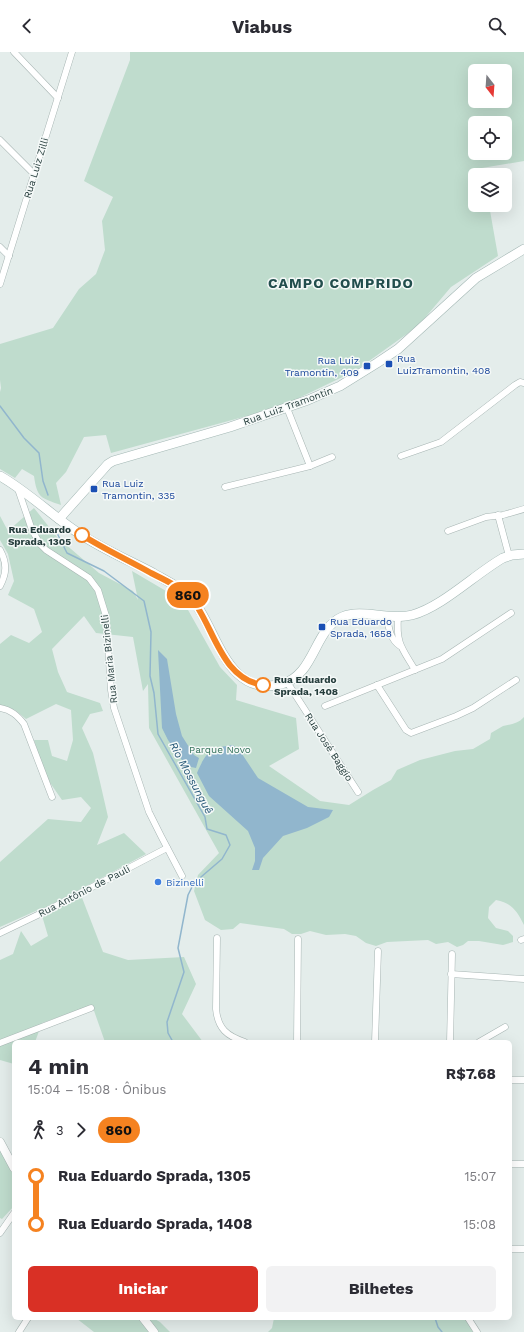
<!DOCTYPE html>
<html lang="pt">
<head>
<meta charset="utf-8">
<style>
  :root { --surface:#fff; --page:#f2f2f3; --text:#2b2b33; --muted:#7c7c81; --accent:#d93025 }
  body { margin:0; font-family:"Work Sans",sans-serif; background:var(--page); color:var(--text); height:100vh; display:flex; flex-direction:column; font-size:15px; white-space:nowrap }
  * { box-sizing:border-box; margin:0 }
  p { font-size:13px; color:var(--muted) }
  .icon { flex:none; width:22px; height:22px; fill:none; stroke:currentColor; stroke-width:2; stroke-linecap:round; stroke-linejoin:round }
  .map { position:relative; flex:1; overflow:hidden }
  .side { position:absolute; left:12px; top:988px; width:500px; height:280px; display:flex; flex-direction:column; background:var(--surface); border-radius:6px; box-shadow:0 4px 16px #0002 }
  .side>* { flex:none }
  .badge { padding:0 8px; border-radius:13px; font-size:14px; line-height:26px }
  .needle { width:26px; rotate:163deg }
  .controls { position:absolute; left:468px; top:12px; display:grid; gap:8px }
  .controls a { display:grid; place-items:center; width:44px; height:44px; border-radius:6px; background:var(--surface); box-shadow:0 4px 16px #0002; font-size:20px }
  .map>.badge { position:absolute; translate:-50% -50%; box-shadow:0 0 0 2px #fff }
  .legs { display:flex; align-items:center; gap:6px; height:44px; padding:0 16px; font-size:13px }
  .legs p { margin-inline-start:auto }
  .head { display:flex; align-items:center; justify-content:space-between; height:68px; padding:0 16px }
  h1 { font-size:22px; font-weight:700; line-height:30px }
  .action { display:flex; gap:8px; margin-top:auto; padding:8px 16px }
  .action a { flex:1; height:46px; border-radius:6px; background:var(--accent); color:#fff; font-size:16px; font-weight:700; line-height:46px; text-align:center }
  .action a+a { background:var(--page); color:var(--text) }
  ul { padding:0 16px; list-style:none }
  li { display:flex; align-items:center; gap:14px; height:48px; font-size:15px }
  li i { display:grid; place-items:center; width:6px; height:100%; margin:0 5px; background:currentColor }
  li i::after { content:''; width:10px; height:10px; margin:-5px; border:3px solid; border-radius:50%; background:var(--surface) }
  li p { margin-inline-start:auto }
  li:first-child i { background:linear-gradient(#0000 50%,currentColor 0) }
  li:last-child i { background:linear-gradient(currentColor 50%,#0000 0) }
  header { display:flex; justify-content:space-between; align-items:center; height:52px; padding:0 16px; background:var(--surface); font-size:18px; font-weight:700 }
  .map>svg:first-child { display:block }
  .green { fill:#bfdccd; fill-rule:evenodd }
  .water { fill:#91b6cd }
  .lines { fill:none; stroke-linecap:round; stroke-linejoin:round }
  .stream { stroke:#91b6cd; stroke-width:1.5 }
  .minor-casing { stroke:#a7b5b3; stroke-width:7 }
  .tertiary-casing { stroke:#a7b5b3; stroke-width:9 }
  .secondary-casing { stroke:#a4b8b5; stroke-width:10 }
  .minor { stroke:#fff; stroke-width:6 }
  .tertiary { stroke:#fff; stroke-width:8 }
  .secondary { stroke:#fff; stroke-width:9 }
  .line-1-casing { stroke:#fff; stroke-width:9 }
  .line-1 { stroke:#f58220; stroke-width:6 }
  .transit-dot { fill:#1a4fb4; stroke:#f5f9f8; stroke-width:1.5 }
  .stop-1-dot { fill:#fff; stroke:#f58220; stroke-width:2 }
  .shop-dot { fill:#3f7fe0; stroke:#f5f9f8; stroke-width:1.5 }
  .labels { text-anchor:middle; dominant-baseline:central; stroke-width:3; stroke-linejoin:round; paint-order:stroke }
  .street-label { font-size:10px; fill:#253d3c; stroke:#f5f9f8 }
  .transit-label { font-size:10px; fill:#164399; stroke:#f5f9f8; text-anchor:start }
  .stop-label { font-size:10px; font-weight:bold; fill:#253d3c; stroke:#f5f9f8; text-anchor:end }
  .park-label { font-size:10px; fill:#327159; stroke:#f5f9f8 }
  .shop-label { font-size:10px; fill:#366cbe; stroke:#f5f9f8; text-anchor:start }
  .water-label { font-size:11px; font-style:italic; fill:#235575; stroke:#f5f9f8 }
  .district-label { font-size:14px; font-weight:bold; letter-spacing:1px; fill:#224e4d; stroke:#f5f9f8 }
</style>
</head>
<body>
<header><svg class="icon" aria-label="back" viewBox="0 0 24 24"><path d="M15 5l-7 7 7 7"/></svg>Viabus<svg class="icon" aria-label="search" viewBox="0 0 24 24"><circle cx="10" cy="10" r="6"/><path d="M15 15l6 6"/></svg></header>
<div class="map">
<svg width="524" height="1280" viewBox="0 0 524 1280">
  <rect width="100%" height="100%" fill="#e4edeb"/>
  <g class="green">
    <path d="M130,0H524V109L482,116L483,123H475V153H489L498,204L451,235L418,274L355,319L280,355L111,401L106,383L84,385L66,420L56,431L61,453C41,446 37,446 34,424L22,417L15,426L0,417V340L1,336L0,328V292L53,276L79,237L96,222L105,198L102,169L113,145L84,129L130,8ZM475,19H505V49H475ZM475,71H505V101H475Z"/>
    <path d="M34,456L57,485L99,521L133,539L138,548L132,519L183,549L220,615L237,633L236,648L296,666L299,697L269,714L320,749L349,753L373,738L391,728L397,718L420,708L455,699L473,697L490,687L491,681C495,679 499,676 503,674C511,672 518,672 524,665V873C517,859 512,851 496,848L489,855L488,866L496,876L508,879L513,884V890L503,893L479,889H468L463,893L457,895L448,890L436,892L428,888L387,890L376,894L366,891L356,884L345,882L326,883L310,879L301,882H292L284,877L240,871L233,877L221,878L205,868L194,839L198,823L219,801L149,676L148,632L143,639L133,585L96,581L84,564L52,597L58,620L67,640L100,651L103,659L90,662L82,676L93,701L100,730L108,765L97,793L124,781L146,802L79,838L103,900L128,908L184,905L196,932L182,962L203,990H105L92,953L42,971L35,990H14V1012L0,1008V908L13,902L21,879L31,894L48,884L40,857L0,875V810L48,767L81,770L91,756L81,745L62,748L46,725L34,688H48L52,704L67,709L73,688L71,658L56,652L26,667L15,658L0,653V592L11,583L29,591L42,580L34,557L8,543L14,529L8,502L0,488V464L8,479Z"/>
    <path d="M0,1098L5,1103L14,1125V1154L2,1167L0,1166Z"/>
    <path d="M76,1266H153L160,1270L170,1280H94Z"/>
    <path d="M274,1266H465L473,1280H268L272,1276Z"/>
  </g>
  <g class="water">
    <path d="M158,598L167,607L176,662L182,684L194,703L199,706L196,716L186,714L168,688L162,676Z"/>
    <path d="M233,693L242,702L258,726L308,755L333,758L329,765L307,776L283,784L263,806L259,818H252L255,809V796L248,779L209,744L197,721C206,700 210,696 233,693Z"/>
  </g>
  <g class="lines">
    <g class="stream">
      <path d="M0,354L24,386L39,401L43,429L48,443"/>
      <path d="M57,481L67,501L104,519L144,549L151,580L150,624L154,641L158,682L205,765L207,777L226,783L230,793L222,807L194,831L188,843L178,896L184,920L167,970L168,981L173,990"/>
      <path d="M435,1266L438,1275L442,1280"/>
    </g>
    <g class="minor-casing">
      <g id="minor">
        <path d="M14,0L58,46"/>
        <path d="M0,88L34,122"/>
        <path d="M0,195L9,204"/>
        <path d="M0,232L72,0"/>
        <path d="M287,356L310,414"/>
        <path d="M401,404L441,390L515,333L520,330L524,331"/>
        <path d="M225,435L310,414L332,405"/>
        <path d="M18,437L32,478L40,492L46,498L89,526L98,538L106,564L111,638L114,656L149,760L161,784L182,824"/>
        <path d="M498,463L509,504"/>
        <path d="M448,479L486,465L503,463L524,457"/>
        <path d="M0,498C7,511 7,521 0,534"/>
        <path d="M387,565C389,577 390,587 400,594"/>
        <path d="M398,565C396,592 402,596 415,618"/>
        <path d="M287,630L358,740"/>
        <path d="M377,633L406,678L411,681L456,664L473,656L516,628"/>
        <path d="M325,654L442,607L511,561"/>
        <path d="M0,656C11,658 17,663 24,672L52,745"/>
        <path d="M0,881L50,857L167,796"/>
        <path d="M217,886L216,957C218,977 227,984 245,990"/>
        <path d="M521,888L524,887"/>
        <path d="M451,922L524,927"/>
        <path d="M297,990L298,887"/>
        <path d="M375,990L378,899"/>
        <path d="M450,990L452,902"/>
        <path d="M479,990L505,975"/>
        <path d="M0,991L91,956"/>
        <path d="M510,1028H524"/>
        <path d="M510,1112H524"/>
        <path d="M0,1181L14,1161"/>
        <path d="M510,1197H524"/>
        <path d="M468,1266L477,1280"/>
        <path d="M19,1280L28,1266"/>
      </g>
    </g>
    <g class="tertiary-casing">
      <g id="tertiary">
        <path d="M0,1090L14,1116"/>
        <path d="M143,1266L154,1280"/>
      </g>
    </g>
    <g class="secondary-casing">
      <g id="secondary">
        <path d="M0,424C30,441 54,466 83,484C105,498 130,509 153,521C165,528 178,534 188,543C218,572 223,647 282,632C315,623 314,577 342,565C362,556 389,569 412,563C442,555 475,522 503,506L512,503L524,502"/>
        <path d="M59,467L108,412L113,409L230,375L308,348L340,334L377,311L398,297L476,226L524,197"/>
      </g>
    </g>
    <use href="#minor" class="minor"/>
    <use href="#tertiary" class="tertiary"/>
    <use href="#secondary" class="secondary"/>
  </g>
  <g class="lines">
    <g class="line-1-casing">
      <path id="line-1" d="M82,483C104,497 128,508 151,521C165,528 181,535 192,547C214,575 221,627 263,633"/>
    </g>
    <use href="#line-1" class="line-1"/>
  </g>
  <g class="transit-dot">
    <rect x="385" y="308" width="8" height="8" rx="2"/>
    <rect x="363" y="310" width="8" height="8" rx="2"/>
    <rect x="90" y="433" width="8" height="8" rx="2"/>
    <rect x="318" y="571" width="8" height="8" rx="2"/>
  </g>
  <g class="stop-1-dot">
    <circle cx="82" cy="483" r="7"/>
    <circle cx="263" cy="633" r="7"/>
  </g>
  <circle class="shop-dot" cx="158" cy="830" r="4"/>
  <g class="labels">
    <g class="street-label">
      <text transform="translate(36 116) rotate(-73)">Rua Luiz Zilli</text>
      <text transform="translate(288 354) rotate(-20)">Rua Luiz Tramontin</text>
      <text transform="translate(109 607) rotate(-96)">Rua Maria Bizinelli</text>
      <text transform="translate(329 695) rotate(57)">Rua José Baggio</text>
      <text transform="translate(84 839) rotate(-27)">Rua Antônio de Pauli</text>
    </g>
    <g class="transit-label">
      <text x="397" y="306">Rua<tspan x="397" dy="12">LuizTramontin, 408</tspan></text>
      <text x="359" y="308" text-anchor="end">Rua Luiz<tspan x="359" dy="12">Tramontin, 409</tspan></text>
      <text x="102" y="431">Rua Luiz<tspan x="102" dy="12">Tramontin, 335</tspan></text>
      <text x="330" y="569">Rua Eduardo<tspan x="330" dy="12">Sprada, 1658</tspan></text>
    </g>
    <g class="stop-label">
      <text x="71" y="477">Rua Eduardo<tspan x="71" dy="12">Sprada, 1305</tspan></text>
      <text x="274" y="627" text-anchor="start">Rua Eduardo<tspan x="274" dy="12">Sprada, 1408</tspan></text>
    </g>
    <g class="park-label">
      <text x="220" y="697">Parque Novo</text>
    </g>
    <g class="shop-label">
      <text x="166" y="830">Bizinelli</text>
    </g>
    <g class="water-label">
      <text transform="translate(191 726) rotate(62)">Rio Mossunguê</text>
    </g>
    <g class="district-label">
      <text x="341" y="231">CAMPO COMPRIDO</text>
    </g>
  </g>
</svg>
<div class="controls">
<a><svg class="needle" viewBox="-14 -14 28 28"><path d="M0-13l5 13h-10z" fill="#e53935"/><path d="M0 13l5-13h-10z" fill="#7c7c81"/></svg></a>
<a><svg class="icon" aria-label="locate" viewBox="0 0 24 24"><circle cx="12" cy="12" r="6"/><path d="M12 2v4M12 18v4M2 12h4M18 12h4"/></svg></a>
<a><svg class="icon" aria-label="layers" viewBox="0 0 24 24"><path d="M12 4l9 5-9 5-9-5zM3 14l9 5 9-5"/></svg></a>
</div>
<b class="badge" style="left:188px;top:543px;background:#f58220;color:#111">860</b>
<section class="side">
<div class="head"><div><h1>4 min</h1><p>15:04 – 15:08 · Ônibus</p></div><b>R$7.68</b></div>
<div class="legs"><svg class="icon" aria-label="walk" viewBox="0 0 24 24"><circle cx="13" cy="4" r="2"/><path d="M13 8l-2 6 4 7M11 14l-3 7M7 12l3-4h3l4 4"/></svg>3<svg class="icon" aria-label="forward" viewBox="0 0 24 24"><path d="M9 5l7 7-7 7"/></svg><b class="badge" style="background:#f58220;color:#111">860</b></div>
<ul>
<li><i style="color:#f58220"></i><b>Rua Eduardo Sprada, 1305</b><p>15:07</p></li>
<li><i style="color:#f58220"></i><b>Rua Eduardo Sprada, 1408</b><p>15:08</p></li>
</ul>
<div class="action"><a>Iniciar</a><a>Bilhetes</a></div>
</section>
</div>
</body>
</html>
